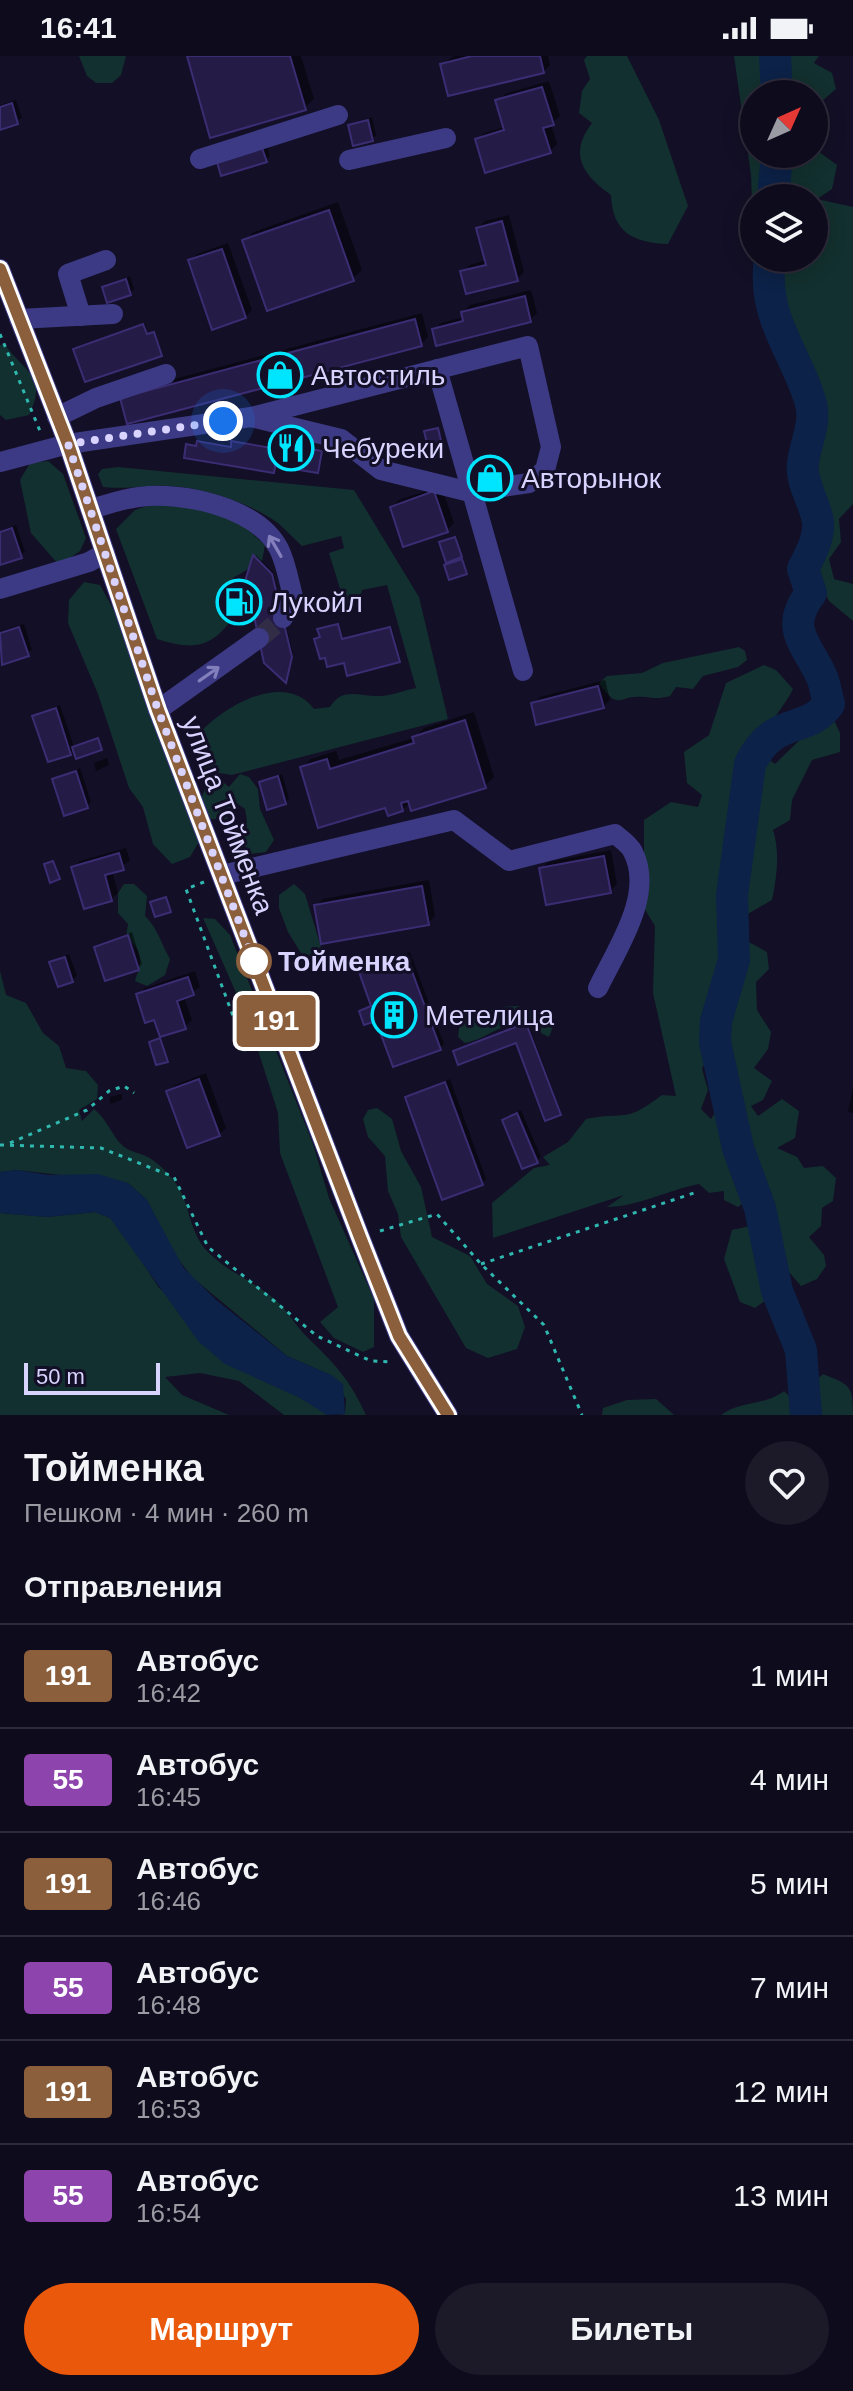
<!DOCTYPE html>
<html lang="ru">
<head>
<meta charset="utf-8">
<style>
  :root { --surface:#0e0b1c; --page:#1c1929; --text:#f1f3f6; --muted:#9b9ba3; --line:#2e2b3b; --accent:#ea580c }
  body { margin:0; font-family:Arial,sans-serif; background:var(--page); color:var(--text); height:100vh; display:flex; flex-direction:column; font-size:30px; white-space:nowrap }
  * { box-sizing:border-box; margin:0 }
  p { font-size:26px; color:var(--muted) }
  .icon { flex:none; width:44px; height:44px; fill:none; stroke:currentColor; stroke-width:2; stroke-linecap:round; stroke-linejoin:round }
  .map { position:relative; height:1359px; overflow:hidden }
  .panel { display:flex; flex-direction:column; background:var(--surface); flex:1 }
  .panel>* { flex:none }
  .badge { padding:0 16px; border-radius:6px; font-size:28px; line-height:52px }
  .needle { width:52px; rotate:45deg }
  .fabs { position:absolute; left:740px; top:24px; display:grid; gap:16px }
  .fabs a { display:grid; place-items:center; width:88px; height:88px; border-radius:50%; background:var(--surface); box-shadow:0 4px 20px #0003,0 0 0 2px var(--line); font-size:40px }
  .scale { position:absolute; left:24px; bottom:20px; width:136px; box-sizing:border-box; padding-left:8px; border:4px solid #d9d4ff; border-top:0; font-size:22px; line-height:28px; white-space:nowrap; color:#d9d4ff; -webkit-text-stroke:6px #130f26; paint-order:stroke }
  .you { position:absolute; width:40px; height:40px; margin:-20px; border:6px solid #fff; border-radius:50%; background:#1a73e8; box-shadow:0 0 0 12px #1a73e833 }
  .map>.badge { position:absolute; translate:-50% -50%; box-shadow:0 0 0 4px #fff }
  h2 { padding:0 24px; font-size:30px; line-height:72px }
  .round { display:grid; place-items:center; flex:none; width:84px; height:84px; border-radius:42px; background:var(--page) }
  .summary { display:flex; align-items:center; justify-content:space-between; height:136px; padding:0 24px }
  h1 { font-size:38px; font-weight:800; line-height:60px }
  .primary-button { display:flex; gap:16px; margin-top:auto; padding:16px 24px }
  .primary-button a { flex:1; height:92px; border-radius:48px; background:var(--accent); color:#fff; font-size:32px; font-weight:800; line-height:92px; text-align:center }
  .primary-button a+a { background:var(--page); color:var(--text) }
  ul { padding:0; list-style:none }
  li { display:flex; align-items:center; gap:24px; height:104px; padding:0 24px; border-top:2px solid var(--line) }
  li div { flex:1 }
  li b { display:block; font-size:30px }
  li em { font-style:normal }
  li .badge { min-width:88px; font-weight:700; text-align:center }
  .status { display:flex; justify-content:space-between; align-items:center; height:56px; padding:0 40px; background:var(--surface); direction:ltr }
  .status svg { height:22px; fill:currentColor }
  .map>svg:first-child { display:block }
  .green { fill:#12302f; fill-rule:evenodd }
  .water { fill:#0c2248 }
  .shadow { fill:#0007 }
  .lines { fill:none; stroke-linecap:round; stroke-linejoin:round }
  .river { stroke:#0c2248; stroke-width:32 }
  .building { fill:#241b47; stroke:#3b2d73; stroke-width:2 }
  .minor-tunnel { stroke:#312d47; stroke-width:20; stroke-dasharray:20 10; stroke-linecap:butt }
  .path { stroke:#2fb8b0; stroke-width:3; stroke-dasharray:4 6; stroke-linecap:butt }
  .minor { stroke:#3d3a85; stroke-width:20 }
  .oneway { stroke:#837fbc }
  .line-casing { stroke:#fff; stroke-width:18 }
  .line { stroke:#8b5e3c; stroke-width:12 }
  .walk { stroke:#d9d4ff; stroke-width:8; stroke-dasharray:0 14.4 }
  .stop-dot { fill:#fff; stroke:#8b5e3c; stroke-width:4 }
  .labels { text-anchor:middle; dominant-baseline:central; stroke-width:6; stroke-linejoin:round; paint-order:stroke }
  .poi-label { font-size:28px; fill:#d9d4ff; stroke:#130f26; text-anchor:start }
  .street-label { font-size:28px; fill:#d9d4ff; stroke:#130f26 }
  .stop-label { font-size:28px; font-weight:bold; fill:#d9d4ff; stroke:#130f26; text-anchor:start }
</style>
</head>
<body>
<div class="status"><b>16:41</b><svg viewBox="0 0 49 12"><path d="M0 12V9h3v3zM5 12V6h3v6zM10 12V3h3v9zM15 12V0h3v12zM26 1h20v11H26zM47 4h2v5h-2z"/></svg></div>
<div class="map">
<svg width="853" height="1359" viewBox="0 0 853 1359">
  <rect width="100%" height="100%" fill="#130f26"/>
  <g class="green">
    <path d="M79,0H126L121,19L112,27H96L87,20Z"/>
    <path d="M587,0H627L659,64L688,150L668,188C635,187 612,177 611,139C583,119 568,98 592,67L579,57L582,35L590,23L584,4Z"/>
    <path d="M734,0H819L814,7L832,17L836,33L814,52V38H754V98H814V60L824,68L825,81L818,95L837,109L832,133L817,143L853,151V448L839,463L841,486L829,503L834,523L853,528V565L829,545L813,516L812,461L823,446L813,424L811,397L822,370L776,219L756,209L755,202H814V142H754V197L751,119Z"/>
    <path d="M0,289H5C26,317 48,321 29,359L6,364L0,359Z"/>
    <path d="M48,405L63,418L86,482L80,495L59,509L31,477L20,424L30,407Z"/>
    <path d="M118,411L354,434L419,541L448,663L232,719L206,715L197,702L196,681C220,652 285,613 314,653L330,651C342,631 358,640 377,640C389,641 404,634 416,632L387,529L362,534L358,549L346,552L329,497L344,492L341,480L302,490C294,483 287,475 279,468C249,445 191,427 153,430C135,431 121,433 103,431L98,418L102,413Z"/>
    <path d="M153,448H173L231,459L265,489L262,505L233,522L235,559C212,592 195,595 157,583L116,473L135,454Z"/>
    <path d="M84,526L100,529L117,560L201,782L190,801L172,808L153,788L143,751L129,732L98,638L68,567L69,544Z"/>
    <path d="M739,591L745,595L747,604L738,611L703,620L693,633L676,631L670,640C659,643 655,642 644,641C618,638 620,657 599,627L607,620L642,617L663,607Z"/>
    <path d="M764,609L776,614L793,633C782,657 745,688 775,708L814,670L833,662L840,677V696L812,704L792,744L790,764L773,774C780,795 777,821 772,844L746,859L734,840L738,815L733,807L729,812L723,888L745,884L767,896L769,913L756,926L757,954L771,976L768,993L754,1012L772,1025L763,1044L751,1050L758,1060L782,1043L799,1055L795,1082L777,1092L797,1101L804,1112L823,1110L836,1122L833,1145L822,1152L821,1170L809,1181L824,1199L826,1210L817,1223L801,1230L783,1209L772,1161L758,1135L761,1114L754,1108L752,1140L738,1151L724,1144V1135L709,1137L699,1128C668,1134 637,1151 607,1151L624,1139L493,1182L492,1147L534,1112L550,1109L543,1101L568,1086L586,1063C627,1055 624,1068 662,1039L676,1040L653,937L655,870L644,852V764L671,746L698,751L702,739L687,727L684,696L709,679L726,627ZM708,999L723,1001L722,1046L711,1063L701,1053L708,1034L702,1013Z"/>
    <path d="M240,718L249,721L258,733L260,753L274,784L266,796L250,798L237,780L247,766L245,753L235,746L227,763H210L200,746L206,730L222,725L229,731Z"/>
    <path d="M124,828H134L147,840L145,860C158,872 161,888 170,903L165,919L147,930L135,925C142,905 143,895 126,881L128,868L118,857V837Z"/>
    <path d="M294,828L305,838L321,891L327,897L319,907L304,912L299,903L301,897L288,876L279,852V839Z"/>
    <path d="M203,862L215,863L230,879L313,1088L329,1142L374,1243V1291L363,1296L334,1282L320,1266L338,1251L280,1097L278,1057L249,966Z"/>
    <path d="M0,915L6,939L26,947L43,977L59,990L66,1012L86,1015L98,1029L97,1043L79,1054L82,1065L94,1053C108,1064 111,1079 123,1090C131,1097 143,1097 151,1103C161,1109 175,1124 180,1134C190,1154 191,1178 207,1195C226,1215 251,1224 272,1241C287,1252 295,1270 308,1282C335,1308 350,1324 366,1359H338L345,1358L346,1343L331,1319L287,1300L193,1222L174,1198L147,1144L128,1127L17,1114L0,1116Z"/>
    <path d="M518,950L541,958L554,968L549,981C539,978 536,969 527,968C502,964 488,983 465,987L458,981L460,965L499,951Z"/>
    <path d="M377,1052L392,1063L401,1095L421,1131L432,1181L470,1200L487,1228L518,1250L525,1271L517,1293L488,1302L466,1292L401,1181L398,1158L388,1135L385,1100L368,1081L363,1063L368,1054Z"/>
    <path d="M95,1156L110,1162L122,1175L159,1232L327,1359H284L239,1325L200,1317L165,1321L182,1339L229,1359H0V1157L47,1161Z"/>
    <path d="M750,1170L761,1174L769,1207V1242L755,1252L740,1246L724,1203L732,1174Z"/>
    <path d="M823,1318C850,1329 853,1329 853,1359H721C741,1344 765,1350 784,1335L801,1352L811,1342L809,1331Z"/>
    <path d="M656,1343L674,1359H602L603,1352L627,1344Z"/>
  </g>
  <path class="water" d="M17,1114L49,1119L98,1118L128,1127L147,1144L183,1211L215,1243L287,1300L331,1319L343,1328L345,1358L327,1359L300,1342L225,1308L199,1286L110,1162L95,1156L47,1161L0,1157V1116Z"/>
  <g class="shadow">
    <path d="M189,0H301L314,43L304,52Z"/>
    <path d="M548,0L550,9L543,16L442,8L454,0Z"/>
    <path d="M549,25L560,60L551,68L557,88L550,95L478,84L484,77L505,71L498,45L505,38Z"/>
    <path d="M16,44L22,62L0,72V49Z"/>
    <path d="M372,61L376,79L372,83L350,70Z"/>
    <path d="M267,89L270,100L266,104L223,117Z"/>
    <path d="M338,146L362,214L352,223L244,185L254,176Z"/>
    <path d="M509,159L524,216L517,223L463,216L470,209L486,204L478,172L485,165Z"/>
    <path d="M228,187L252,254L245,261L190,204L197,198Z"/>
    <path d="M130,220L134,233L130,237L105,232Z"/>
    <path d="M531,234L537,257L530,264L434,274L441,267L464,261L463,256L470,249Z"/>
    <path d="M422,257L428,281L421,288L128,366L129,335Z"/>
    <path d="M145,268L148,278L155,276L161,298L75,293Z"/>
    <path d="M201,384L233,390L235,385L280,392L283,387L322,394L317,415L276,408L274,415L188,389H199Z"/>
    <path d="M441,430L454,467L447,474L392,451L399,444Z"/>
    <path d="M16,469L25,496L0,507V475Z"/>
    <path d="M256,499L273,516L293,598L286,624L248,522Z"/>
    <path d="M24,568L32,594L3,606L0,575Z"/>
    <path d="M339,568L343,583L392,571L400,603L345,604L322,581L321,572Z"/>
    <path d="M605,624L610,644L603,651L533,648L540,641Z"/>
    <path d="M60,649L74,691L99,682L101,693H74L70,697L35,660Z"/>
    <path d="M474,656L494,721L485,730L410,746L402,754L302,712L311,703L336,695L339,704L414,682L424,672Z"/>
    <path d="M107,702L109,709L96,715L94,707Z"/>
    <path d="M80,712L91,746L87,750L54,724Z"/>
    <path d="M282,718L289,742L285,747L261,727Z"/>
    <path d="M126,792L130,805L112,815L118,837L111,843L74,811L80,805Z"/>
    <path d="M611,794L617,828L610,835L541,813L548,806Z"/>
    <path d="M429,824L435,860L428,867L316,850L323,843Z"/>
    <path d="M132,876L142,908L138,912L96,891Z"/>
    <path d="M410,896L444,988L440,992L361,955L372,948L361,917Z"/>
    <path d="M69,898L77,920L72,924L52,906Z"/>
    <path d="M195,915L200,931L184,941L192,964L185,971L156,961L138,938L145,932Z"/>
    <path d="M528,967L561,1056L560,1057L517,984L456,994Z"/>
    <path d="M206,1017L226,1072L219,1079L168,1036L175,1029Z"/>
    <path d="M450,1023L486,1123L482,1127L407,1042Z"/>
    <path d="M853,1031V1057L848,1056Z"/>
    <path d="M122,1038V1044L110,1048V1041Z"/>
    <path d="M521,1054L541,1101L536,1105L504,1064Z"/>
  </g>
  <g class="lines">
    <g class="river">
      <path d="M775,0L777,38"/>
      <path d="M773,142L777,98"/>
      <path d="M770,202C762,260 792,290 809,341C818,365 806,384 803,407C800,427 816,447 818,467C819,483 810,499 803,513L811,537C785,571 804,585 820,617C825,626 826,638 829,648C806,679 775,658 750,708L732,839L734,904L716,965L715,986L738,1092L760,1152L777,1235L801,1294L806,1359"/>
    </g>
  </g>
  <g class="building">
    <path d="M187,0H290L306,54L210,82Z"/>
    <path d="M472,0H540L544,17L448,40L440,8Z"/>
    <path d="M542,31L554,69L543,72L551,97L485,117L475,83L504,74L495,44Z"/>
    <path d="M12,47L18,68L0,74V51Z"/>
    <path d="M368,64L373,85L353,90L348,69Z"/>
    <path d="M262,92L267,106L221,120L217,106Z"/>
    <path d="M329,154L354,225L267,255L242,184Z"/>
    <path d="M502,165L518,225L466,238L460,215L486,209L476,172Z"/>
    <path d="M222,193L246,262L212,274L188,204Z"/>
    <path d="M126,223L131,239L107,247L102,231Z"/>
    <path d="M525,240L531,266L436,290L432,273L463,265L461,256Z"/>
    <path d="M415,263L422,290L127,368L120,342Z"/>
    <path d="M143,268L147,278L154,276L162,300L85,326L73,293Z"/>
    <path d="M438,372L442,389L428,392L424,375Z"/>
    <path d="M197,385L231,391V385L278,393L274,417L184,402L186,388L196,390Z"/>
    <path d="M279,387L322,395L318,417L275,410Z"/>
    <path d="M434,435L448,476L403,491L390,451Z"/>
    <path d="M12,472L22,502L0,509V476Z"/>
    <path d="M455,481L462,501L446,507L439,486Z"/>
    <path d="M253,499L272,518L292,601L286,627L264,607L246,522Z"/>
    <path d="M462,503L467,518L449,524L444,509Z"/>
    <path d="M338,568L342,583L390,571L400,606L347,620L344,607L327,611L325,602L320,603L314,583L320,581L317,573Z"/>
    <path d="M19,571L29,600L2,609L0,577Z"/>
    <path d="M598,630L604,652L536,669L531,647Z"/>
    <path d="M56,652L71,699L48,706L32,660Z"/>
    <path d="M465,664L486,732L411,755L408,745L401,747L403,755L388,760L385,752L318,772L300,711L327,703L330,713L414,687L412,681Z"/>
    <path d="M98,682L102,694L76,703L72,691Z"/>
    <path d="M76,715L88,752L64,760L52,723Z"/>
    <path d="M278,720L286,748L267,754L259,726Z"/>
    <path d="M119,797L124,814L105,819L112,845L84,853L71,811Z"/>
    <path d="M604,800L611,837L546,849L539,812Z"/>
    <path d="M53,805L60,823L50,827L44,808Z"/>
    <path d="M422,830L429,869L321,888L314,849Z"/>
    <path d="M166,841L171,856L155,861L150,846Z"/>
    <path d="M128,879L139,914L105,925L94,891Z"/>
    <path d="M406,899L441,994L393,1011L376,965L364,969L359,955L371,950L359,916Z"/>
    <path d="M65,901L73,926L58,931L49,906Z"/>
    <path d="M188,921L194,939L177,945L186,973L160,981L154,964L145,967L136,938Z"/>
    <path d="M526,967L561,1059L545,1065L516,987L458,1009L453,995Z"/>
    <path d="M160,982L168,1006L156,1009L149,986Z"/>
    <path d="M199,1023L220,1080L187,1092L166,1035Z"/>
    <path d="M445,1026L483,1129L442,1144L405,1041Z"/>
    <path d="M517,1057L538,1107L522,1113L502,1064Z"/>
  </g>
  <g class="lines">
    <path class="minor-tunnel" d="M259,582L283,562"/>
    <g class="path">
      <path d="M0,278L40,375"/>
      <path d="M204,826L186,833L246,995"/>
      <path d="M10,1087L87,1054L109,1035L124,1030L134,1037"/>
      <path d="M0,1089L101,1092L174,1121L208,1191L317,1280L371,1305L392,1306"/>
      <path d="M380,1175L437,1158L481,1208L544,1269L582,1359"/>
      <path d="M481,1208L697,1136"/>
    </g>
    <g class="minor">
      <path d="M200,103L338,59"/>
      <path d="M349,104L446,82"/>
      <path d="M0,213L68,388L158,654L360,1181L399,1280L448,1359"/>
      <path d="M81,260L68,218L106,204"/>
      <path d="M19,263L113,258"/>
      <path d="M437,313L523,615"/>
      <path d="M57,361L96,342L166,318"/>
      <path d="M0,406L68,388L251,361L341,383L381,414L470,436L529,427L545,414L551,391L528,290L251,361"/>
      <path d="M90,453C106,449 122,443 139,441C182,435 257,451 279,493C286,507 289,525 293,541L283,562"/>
      <path d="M0,533L89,506L105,497"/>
      <path d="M158,654L259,582"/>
      <path d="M222,819L454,764L509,805L615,778C621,783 630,789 633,796C655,839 616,894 598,932"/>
    </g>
  </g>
  <defs><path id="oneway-shaft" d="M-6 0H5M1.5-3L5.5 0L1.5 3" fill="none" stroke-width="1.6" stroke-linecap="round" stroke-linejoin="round" transform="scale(2)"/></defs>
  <g class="oneway">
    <use href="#oneway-shaft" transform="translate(275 490) rotate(-120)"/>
    <use href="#oneway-shaft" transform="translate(209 618) rotate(-35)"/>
  </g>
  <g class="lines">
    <g class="line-casing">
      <path id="line" d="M0,213L68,388L158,654L360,1181L399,1280L448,1359"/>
    </g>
    <use href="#line" class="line"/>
    <path class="walk" d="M223,365L68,388L158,654L254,905"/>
  </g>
  <defs>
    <g id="shop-ring" transform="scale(2.3)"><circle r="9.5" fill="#130f26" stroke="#00e5ff" stroke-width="1.5"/><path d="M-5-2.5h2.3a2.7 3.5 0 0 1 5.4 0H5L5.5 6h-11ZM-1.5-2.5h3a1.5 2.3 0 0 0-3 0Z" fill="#00e5ff"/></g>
    <g id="restaurant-ring" transform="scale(2.3)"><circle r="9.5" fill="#130f26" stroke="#00e5ff" stroke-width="1.5"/><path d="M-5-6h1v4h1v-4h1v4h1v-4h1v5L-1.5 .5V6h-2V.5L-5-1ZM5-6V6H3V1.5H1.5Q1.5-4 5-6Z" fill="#00e5ff"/></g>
    <g id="fuel-ring" transform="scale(2.3)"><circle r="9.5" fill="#130f26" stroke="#00e5ff" stroke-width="1.5"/><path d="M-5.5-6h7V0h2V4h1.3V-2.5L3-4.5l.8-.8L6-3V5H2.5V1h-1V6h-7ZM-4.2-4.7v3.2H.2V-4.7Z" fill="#00e5ff"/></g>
    <g id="building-ring" transform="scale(2.3)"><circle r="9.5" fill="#130f26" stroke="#00e5ff" stroke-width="1.5"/><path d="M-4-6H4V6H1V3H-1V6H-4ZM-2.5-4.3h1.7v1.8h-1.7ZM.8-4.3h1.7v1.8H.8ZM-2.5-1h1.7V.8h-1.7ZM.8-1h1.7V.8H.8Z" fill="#00e5ff"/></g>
  </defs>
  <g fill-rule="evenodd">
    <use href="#shop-ring" x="280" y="319"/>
    <use href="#restaurant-ring" x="291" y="392"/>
    <use href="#shop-ring" x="490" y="422"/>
    <use href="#fuel-ring" x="239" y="546"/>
    <use href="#building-ring" x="394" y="959"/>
  </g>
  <circle class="stop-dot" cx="254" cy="905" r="16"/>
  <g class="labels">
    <g class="poi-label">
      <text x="311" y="319">Автостиль</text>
      <text x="322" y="392">Чебуреки</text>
      <text x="521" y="422">Авторынок</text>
      <text x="270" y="546">Лукойл</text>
      <text x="425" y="959">Метелица</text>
    </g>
    <g class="street-label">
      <text transform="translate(228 759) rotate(69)">улица Тойменка</text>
    </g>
    <g class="stop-label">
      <text x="278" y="905">Тойменка</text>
    </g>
  </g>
</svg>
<div class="fabs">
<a><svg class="needle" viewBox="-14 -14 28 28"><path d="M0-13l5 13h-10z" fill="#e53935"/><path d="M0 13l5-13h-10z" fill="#9b9ba3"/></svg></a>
<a><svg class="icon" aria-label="layers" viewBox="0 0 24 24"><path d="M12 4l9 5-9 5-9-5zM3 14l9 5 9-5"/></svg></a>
</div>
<div class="scale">50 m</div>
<div class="you" style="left:223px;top:365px"></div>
<b class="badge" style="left:276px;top:965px;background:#8b5e3c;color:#fff">191</b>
</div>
<section class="panel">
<div class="summary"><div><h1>Тойменка</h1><p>Пешком · 4 мин · 260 m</p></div><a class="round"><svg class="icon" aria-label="heart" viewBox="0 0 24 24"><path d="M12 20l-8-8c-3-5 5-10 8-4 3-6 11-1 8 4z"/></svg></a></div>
<h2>Отправления</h2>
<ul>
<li><span class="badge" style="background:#8b5e3c;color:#fff">191</span><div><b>Автобус</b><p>16:42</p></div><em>1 мин</em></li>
<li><span class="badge" style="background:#8e44ad;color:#fff">55</span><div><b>Автобус</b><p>16:45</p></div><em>4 мин</em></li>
<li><span class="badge" style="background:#8b5e3c;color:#fff">191</span><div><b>Автобус</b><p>16:46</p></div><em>5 мин</em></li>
<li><span class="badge" style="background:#8e44ad;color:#fff">55</span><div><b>Автобус</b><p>16:48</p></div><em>7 мин</em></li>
<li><span class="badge" style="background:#8b5e3c;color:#fff">191</span><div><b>Автобус</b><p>16:53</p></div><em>12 мин</em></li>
<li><span class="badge" style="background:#8e44ad;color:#fff">55</span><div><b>Автобус</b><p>16:54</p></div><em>13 мин</em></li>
</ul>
<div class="primary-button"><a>Маршрут</a><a>Билеты</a></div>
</section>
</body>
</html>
